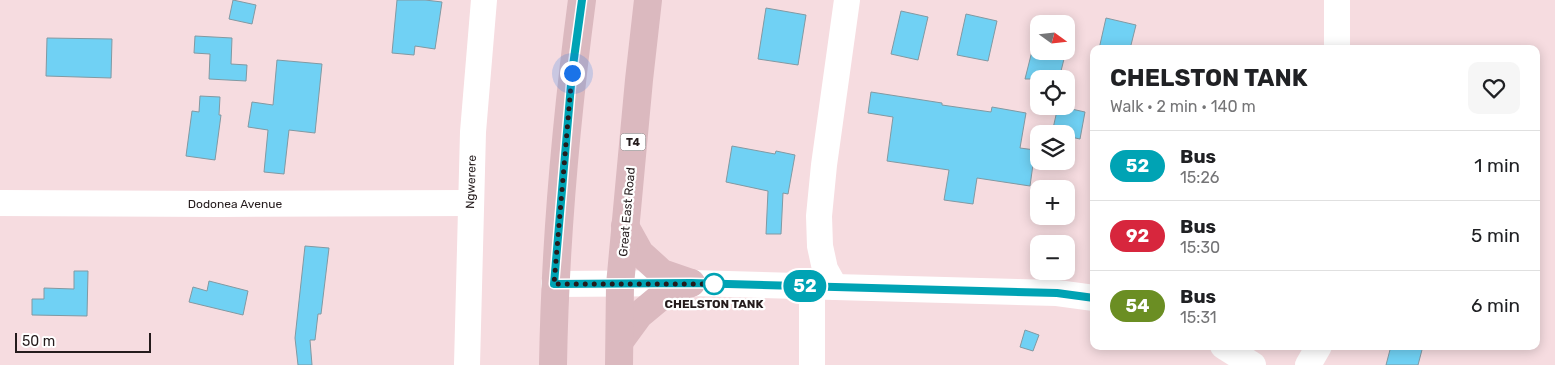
<!DOCTYPE html>
<html lang="en">
<head>
<meta charset="utf-8">
<style>
  :root { --surface:#fff; --page:#f6f6f6; --text:#202124; --muted:#757577; --line:#e0e0e0 }
  body { margin:0; font-family:Rubik,sans-serif; background:var(--page); color:var(--text); height:100vh; display:flex; flex-direction:column; font-size:19px; white-space:nowrap }
  * { box-sizing:border-box; margin:0 }
  p { font-size:16px; color:var(--muted) }
  .icon { flex:none; width:28px; height:28px; fill:none; stroke:currentColor; stroke-width:2; stroke-linecap:round; stroke-linejoin:round }
  .map { position:relative; flex:1; overflow:hidden }
  .sheet { position:absolute; left:1090px; top:45px; width:450px; height:305px; display:flex; flex-direction:column; background:var(--surface); border-radius:10px; box-shadow:0 2px 12px #0003 }
  .sheet>* { flex:none }
  .badge { padding:0 10px; border-radius:16px; font-size:18px; line-height:32px }
  .needle { width:32px; rotate:105deg }
  .buttons { position:absolute; left:1030px; top:15px; display:grid; gap:10px }
  .buttons a { display:grid; place-items:center; width:45px; height:45px; border-radius:10px; background:var(--surface); box-shadow:0 2px 12px #0003; font-size:25px }
  .scale { position:absolute; left:15px; bottom:12px; width:136px; box-sizing:border-box; padding-left:5px; border:2px solid #241b1c; border-top:0; font-size:14px; line-height:18px; white-space:nowrap; color:#241b1c; -webkit-text-stroke:4px #fff; paint-order:stroke }
  .you { position:absolute; width:25px; height:25px; margin:-12px; border:4px solid #fff; border-radius:50%; background:#1a73e8; box-shadow:0 0 0 8px #1a73e833 }
  .map>.badge { position:absolute; translate:-50% -50%; box-shadow:0 0 0 2px #fff }
  .round { display:grid; place-items:center; flex:none; width:52px; height:52px; border-radius:10px; background:var(--page) }
  .head { display:flex; align-items:center; justify-content:space-between; height:85px; padding:0 20px }
  h1 { font-size:24px; font-weight:700; line-height:38px }
  ul { padding:0; list-style:none }
  li { display:flex; align-items:center; gap:15px; height:70px; padding:0 20px; border-top:1px solid var(--line) }
  li div { flex:1 }
  li b { display:block; font-size:19px }
  li em { font-style:normal }
  li .badge { min-width:55px; font-weight:700; text-align:center }
  .map>svg:first-child { display:block }
  .building { fill:#70d1f4; stroke:#8299a2 }
  .lines { fill:none; stroke-linecap:round; stroke-linejoin:round }
  .minor { stroke:#fff; stroke-width:26 }
  .major { stroke:#dbb9bf; stroke-width:28 }
  .line-casing { stroke:#fff; stroke-width:11 }
  .line { stroke:#00a3b4; stroke-width:8 }
  .walk { stroke:#241b1c; stroke-width:5; stroke-dasharray:0 9 }
  .stop-dot { fill:#fff; stroke:#00a3b4; stroke-width:2.5 }
  .labels { text-anchor:middle; dominant-baseline:central; stroke-width:4.5; stroke-linejoin:round; paint-order:stroke }
  .shield { fill:#fff; stroke:#665f60; stroke-width:1 }
  .shield-label { font-size:11px; font-weight:bold; fill:#241b1c }
  .street-label { font-size:12px; fill:#241b1c; stroke:#fff }
  .stop-label { font-size:12px; font-weight:bold; fill:#241b1c; stroke:#fff }
</style>
</head>
<body>
<div class="map">
<svg width="1555" height="365" viewBox="0 0 1555 365">
  <rect width="100%" height="100%" fill="#f6dce0"/>
  <g class="building">
    <path d="M233,0L256,5L252,24L229,19Z"/>
    <path d="M397,0H425L442,2L435,49L415,46L414,55L392,53Z"/>
    <path d="M766,8L806,15L798,65L758,59Z"/>
    <path d="M901,11L928,17L918,60L891,54Z"/>
    <path d="M966,14L997,21L988,61L957,55Z"/>
    <path d="M1106,18L1136,25L1130,49H1099Z"/>
    <path d="M195,36L232,38L231,64L247,65L246,81L209,79L210,54L194,53Z"/>
    <path d="M47,38L112,39L111,78L46,76Z"/>
    <path d="M1032,51H1066L1059,79H1025Z"/>
    <path d="M277,60L322,64L315,133L289,130L284,174L264,172L268,130L248,127L252,102L273,105Z"/>
    <path d="M871,92L942,103V105L991,112L992,107L1026,113L1020,148L1035,150L1030,186L977,178L973,204L944,200L949,170L887,161L893,117L868,113Z"/>
    <path d="M200,96L220,97L219,115H221L215,160L186,156L192,111L199,112Z"/>
    <path d="M1058,106L1085,112L1080,139L1066,136V134L1052,133Z"/>
    <path d="M732,146L775,154L776,151L795,155L788,194L783,193L781,234H766L768,191L726,182Z"/>
    <path d="M305,246L329,248L321,314H318L315,340H310L312,365H298L295,338Z"/>
    <path d="M74,271H88L87,316L32,315V299H44V288L74,289Z"/>
    <path d="M209,281L248,291L243,315L189,302L193,287L207,291Z"/>
    <path d="M1025,330L1039,335L1033,351L1020,347Z"/>
    <path d="M1391,346H1423L1418,365H1386Z"/>
  </g>
  <g class="lines">
    <g class="minor">
      <path d="M1337,0V49"/>
      <path d="M0,203L220,204L470,203"/>
      <path d="M554,284L691,283L835,287L1057,293L1094,298"/>
      <path d="M812,286V365"/>
      <path d="M835,287L825,269L820,246L819,216L824,165L847,0"/>
      <path d="M1223,346L1253,365"/>
      <path d="M467,365L473,132L484,0"/>
      <path d="M1308,365L1319,346"/>
    </g>
    <g class="major">
      <path d="M625,226L640,253L662,273L691,283"/>
      <path d="M620,341L639,315L663,295L691,283"/>
      <path d="M553,365C555,243 566,121 582,0"/>
      <path d="M619,365L620,285L639,80L648,0"/>
    </g>
  </g>
  <g class="lines">
    <g class="line-casing">
      <path id="line" d="M582,0L572,73L554,284L691,283L835,287L1057,293L1094,298"/>
    </g>
    <use href="#line" class="line"/>
    <path class="walk" d="M572,73L554,284H714"/>
  </g>
  <circle class="stop-dot" cx="714" cy="284" r="10"/>
  <g class="labels">
    <rect class="shield" x="620.5" y="133.5" width="25" height="17" rx="4"/>
    <g class="shield-label">
      <text x="633" y="142">T4</text>
    </g>
    <g class="street-label">
      <text transform="translate(471 182) rotate(-88)">Ngwerere</text>
      <text x="235" y="204">Dodonea Avenue</text>
      <text transform="translate(627 212) rotate(-85)">Great East Road</text>
    </g>
    <g class="stop-label">
      <text x="714" y="304">CHELSTON TANK</text>
    </g>
  </g>
</svg>
<div class="buttons">
<a><svg class="needle" viewBox="-14 -14 28 28"><path d="M0-13l5 13h-10z" fill="#e53935"/><path d="M0 13l5-13h-10z" fill="#757577"/></svg></a>
<a><svg class="icon" aria-label="locate" viewBox="0 0 24 24"><circle cx="12" cy="12" r="6"/><path d="M12 2v4M12 18v4M2 12h4M18 12h4"/></svg></a>
<a><svg class="icon" aria-label="layers" viewBox="0 0 24 24"><path d="M12 4l9 5-9 5-9-5zM3 14l9 5 9-5"/></svg></a>
<a>+</a>
<a>−</a>
</div>
<div class="scale">50 m</div>
<div class="you" style="left:572px;top:73px"></div>
<b class="badge" style="left:805px;top:286px;background:#00a3b4;color:#fff">52</b>
<section class="sheet">
<div class="head"><div><h1>CHELSTON TANK</h1><p>Walk · 2 min · 140 m</p></div><a class="round"><svg class="icon" aria-label="heart" viewBox="0 0 24 24"><path d="M12 20l-8-8c-3-5 5-10 8-4 3-6 11-1 8 4z"/></svg></a></div>
<ul>
<li><span class="badge" style="background:#00a3b4;color:#fff">52</span><div><b>Bus</b><p>15:26</p></div><em>1 min</em></li>
<li><span class="badge" style="background:#d7263d;color:#fff">92</span><div><b>Bus</b><p>15:30</p></div><em>5 min</em></li>
<li><span class="badge" style="background:#6b8e23;color:#fff">54</span><div><b>Bus</b><p>15:31</p></div><em>6 min</em></li>
</ul>
</section>
</div>
</body>
</html>
